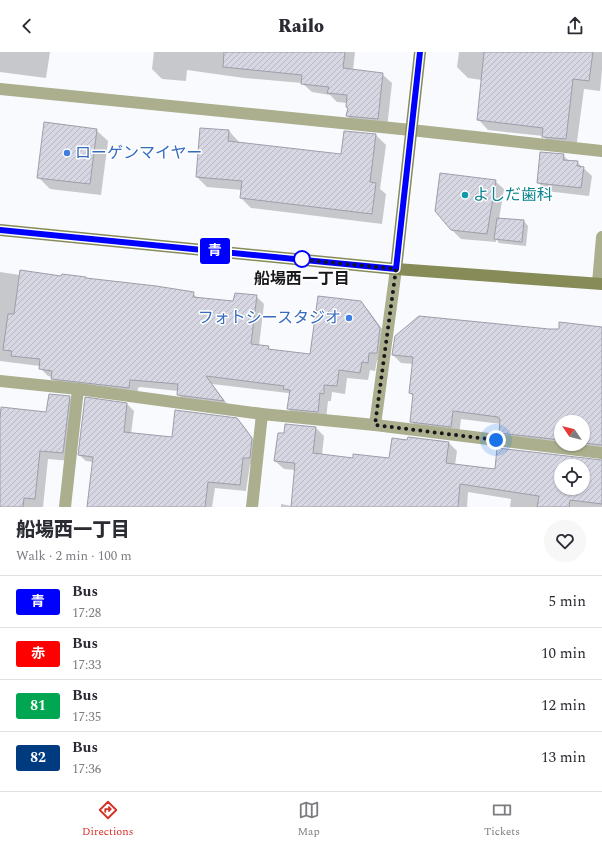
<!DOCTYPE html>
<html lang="en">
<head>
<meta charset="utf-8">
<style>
  :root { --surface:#fff; --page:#f7f7f7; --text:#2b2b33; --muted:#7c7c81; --line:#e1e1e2; --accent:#d93025 }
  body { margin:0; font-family:Spectral,"Noto Sans JP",serif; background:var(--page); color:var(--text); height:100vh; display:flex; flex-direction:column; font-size:15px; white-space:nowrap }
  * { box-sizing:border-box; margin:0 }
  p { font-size:13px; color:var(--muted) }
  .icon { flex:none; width:22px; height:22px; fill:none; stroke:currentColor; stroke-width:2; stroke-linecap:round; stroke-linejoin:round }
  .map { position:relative; height:455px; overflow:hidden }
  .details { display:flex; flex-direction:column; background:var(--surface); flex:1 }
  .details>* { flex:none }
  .badge { padding:0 8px; border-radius:3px; font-size:14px; line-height:26px }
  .needle { width:26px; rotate:305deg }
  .controls { position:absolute; left:554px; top:363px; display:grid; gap:8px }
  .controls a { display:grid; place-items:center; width:36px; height:36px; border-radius:50%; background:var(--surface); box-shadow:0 1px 3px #0004; font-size:20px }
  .you { position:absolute; width:20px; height:20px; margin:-10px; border:3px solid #fff; border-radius:50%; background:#1a73e8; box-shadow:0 0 0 6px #1a73e833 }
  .map>.badge { position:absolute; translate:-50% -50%; box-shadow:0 0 0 2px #fff }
  .round { display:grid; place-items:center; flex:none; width:42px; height:42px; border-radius:21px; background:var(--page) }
  .overview { display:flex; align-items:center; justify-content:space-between; height:68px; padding:0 16px }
  h1 { font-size:19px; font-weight:800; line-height:30px }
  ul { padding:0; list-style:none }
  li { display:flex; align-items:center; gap:12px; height:52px; padding:0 16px; border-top:1px solid var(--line) }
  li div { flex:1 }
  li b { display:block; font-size:15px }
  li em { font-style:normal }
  li .badge { min-width:44px; font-weight:700; text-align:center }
  header { display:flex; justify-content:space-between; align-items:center; height:52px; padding:0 16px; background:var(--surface); font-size:18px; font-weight:800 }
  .dock { display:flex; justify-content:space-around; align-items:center; height:56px; border-top:1px solid var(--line); background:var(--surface); font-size:11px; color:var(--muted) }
  .dock a { display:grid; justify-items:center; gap:2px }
  .dock .selected { color:var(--accent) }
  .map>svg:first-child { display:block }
  .shadow { fill:#0003; fill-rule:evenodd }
  .building { fill:url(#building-hatch); stroke:#9d9ea9; fill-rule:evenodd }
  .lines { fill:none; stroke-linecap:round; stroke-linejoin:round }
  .street { stroke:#abaf8d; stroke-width:12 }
  .secondary { stroke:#868b58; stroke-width:12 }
  .line-casing { stroke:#fff; stroke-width:9 }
  .line { stroke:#00f; stroke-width:6 }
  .walk { stroke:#18181c; stroke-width:4; stroke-dasharray:0 7.2 }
  .shop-dot { fill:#3f7fe0; stroke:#fff; stroke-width:1.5 }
  .culture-dot { fill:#0f9aa8; stroke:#fff; stroke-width:1.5 }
  .stop-dot { fill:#fff; stroke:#00f; stroke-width:2 }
  .labels { text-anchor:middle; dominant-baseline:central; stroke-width:3; stroke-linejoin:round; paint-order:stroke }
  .shop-label { font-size:16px; fill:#366cbe; stroke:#fff; text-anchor:start }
  .culture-label { font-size:16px; fill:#0d838f; stroke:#fff; text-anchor:start }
  .stop-label { font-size:16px; font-weight:bold; fill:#18181c; stroke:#fff }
</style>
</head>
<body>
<header><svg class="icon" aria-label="back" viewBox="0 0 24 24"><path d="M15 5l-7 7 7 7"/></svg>Railo<svg class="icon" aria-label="share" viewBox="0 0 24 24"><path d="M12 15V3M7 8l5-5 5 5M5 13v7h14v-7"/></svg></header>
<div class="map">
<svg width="602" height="455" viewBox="0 0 602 455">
  <defs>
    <pattern id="building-hatch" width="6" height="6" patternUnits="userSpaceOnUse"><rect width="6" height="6" fill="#d6d7e3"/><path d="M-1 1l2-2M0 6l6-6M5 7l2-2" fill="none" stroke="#b7b8c2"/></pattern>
  </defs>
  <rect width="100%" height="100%" fill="#f9fafe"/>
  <g class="shadow">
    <path d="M0,0H50L46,26L0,20Z"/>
    <path d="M154,0H355L353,18L382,22L392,31L387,76L357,73L347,64L348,57L347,55V51L337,50L330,43L312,40L302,31L244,26L187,18L186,29L162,27L152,17Z"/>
    <path d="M459,0H602V18L600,39L584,37L576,97L554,95L543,84L488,78L478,67L482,28L468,26L457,15Z"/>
    <path d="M96,78L108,89L101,143L50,137L38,125Z"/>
    <path d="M229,79L239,90V91L342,103L376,83L386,93L380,137L386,142L382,172L251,156L241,146L242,138L207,135L197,125Z"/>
    <path d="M563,103L569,109L577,110L592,124L589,144L546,139L538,130Z"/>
    <path d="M495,129L504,137L499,167L524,169L528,174L526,194L499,191L496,187V190L461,187L452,178Z"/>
    <path d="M0,220L20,223L86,227L193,241L198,247L234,250L256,244L264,252L259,294L268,295L272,299L311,304L360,250L369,259L388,285L385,309L377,308L375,319L370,318L368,328L347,326L345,342L332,340L331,349H328L326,367L296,365L288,357L290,342L288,341L212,332L231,357L186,351L178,342V339L140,335L138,336L137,344L60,334L52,326V325L48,324L40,316V314L0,309Z"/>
    <path d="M602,276V400L508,389L500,380L501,372L461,367L459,383L419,378L411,369L414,345L410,341L414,312L401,311L393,303L549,278ZM561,370H583V392H561Z"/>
    <path d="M69,345L78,353L71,409L48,407L43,455H0V375L47,361Z"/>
    <path d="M127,352L134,359L131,382L173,386L237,367L244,374L258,394L256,412H250L246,439L215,436L212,455H88L93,410L86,409L79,403Z"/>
    <path d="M316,376L324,384L322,403L354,407H390L449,391L457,399L455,413L496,418L602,409V455H510L511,447L468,440L467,455H281V452L292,454L295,418L284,417L275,409L285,382ZM561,414H583V436H561Z"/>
  </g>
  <g class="building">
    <path d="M224,0H345L343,16L383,21L378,67L346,64L348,56L346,55L347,43L327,41L329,35L301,32L302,23L223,15Z"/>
    <path d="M484,0H593L589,29L573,27L566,87L542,85L543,76L477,68Z"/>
    <path d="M44,70L97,77L90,132L37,126Z"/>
    <path d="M200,76L229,78L228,89L341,102L344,79L376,82L370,130L376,131L372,162L240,146L242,129L196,125Z"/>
    <path d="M540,100L564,102L563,108L578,109L577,114L584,115L581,136L537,131Z"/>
    <path d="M440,121L496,128L487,182L451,178L435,159Z"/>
    <path d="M497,166L524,168L522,190L494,187Z"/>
    <path d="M20,218L61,224L62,222L86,225V226L156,234L194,240L193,245L233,249L235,241L257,243L251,292L269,294L268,297L310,302L318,244L361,249L380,276L377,301H369L368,311L362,310L360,321L339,318L337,334L324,333V342L320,341L318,360L287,357L290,338L283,337L284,334L206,324L224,349L177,343L178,332L131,328H130L129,336L51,327L52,319L39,317L40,307L11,304L12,299L3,298L8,262H14Z"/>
    <path d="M419,264L549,277H559V270L602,275V393L583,391V370H561V388L499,381L500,367L498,366V365L453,359L451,375L410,370L413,342L409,341L413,305L392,303L395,284Z"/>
    <path d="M49,342L70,344L63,401L40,399L35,447L24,446L23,455H0V367L1,355L46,360Z"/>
    <path d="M85,345L127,351L124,380L172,385L175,358L237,366L252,386L250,406H243L240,433L208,430L205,455H87L93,405L78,403Z"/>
    <path d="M285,372L316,375L313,401L353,406V402L389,406L392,386L407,388L408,385L449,390L446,411L495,417L497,396L602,408V452L570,448L569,455H537L539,444L460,432L458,455H291L295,411L274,409L278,381H284ZM561,414H583V436H561Z"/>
  </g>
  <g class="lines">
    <g class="street">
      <path d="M0,37L411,78L602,99"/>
      <path d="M598,231L602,185"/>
      <path d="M0,329L78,337L262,362L375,373L602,401"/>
      <path d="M375,373L396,217"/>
      <path d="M65,455L78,337"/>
      <path d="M252,455L262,362"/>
    </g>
    <g class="secondary">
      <path d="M0,178L396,217L602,232"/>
      <path d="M396,217L420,0"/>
    </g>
  </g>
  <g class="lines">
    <g class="line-casing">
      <path id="line" d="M0,178L396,217L420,0"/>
    </g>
    <use href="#line" class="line"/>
    <path class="walk" d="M302,207H296L396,217L375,373L496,388"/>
  </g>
  <g class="shop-dot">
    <circle cx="67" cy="101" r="4"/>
    <circle cx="349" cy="266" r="4"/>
  </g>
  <circle class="culture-dot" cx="465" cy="143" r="4"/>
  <circle class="stop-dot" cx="302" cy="207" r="8"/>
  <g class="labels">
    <g class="shop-label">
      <text x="75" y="101">ローゲンマイヤー</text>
      <text x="341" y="266" text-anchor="end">フォトシースタジオ</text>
    </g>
    <g class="culture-label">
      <text x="473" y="143">よしだ歯科</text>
    </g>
    <g class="stop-label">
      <text x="302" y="227">船場西一丁目</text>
    </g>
  </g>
</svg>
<div class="controls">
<a><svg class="needle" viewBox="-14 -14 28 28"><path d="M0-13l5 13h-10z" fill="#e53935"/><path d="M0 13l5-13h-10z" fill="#7c7c81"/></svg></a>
<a><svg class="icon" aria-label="locate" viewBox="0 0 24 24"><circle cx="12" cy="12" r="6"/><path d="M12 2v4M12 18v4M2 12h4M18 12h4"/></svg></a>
</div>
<div class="you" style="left:496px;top:388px"></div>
<b class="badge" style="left:215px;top:199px;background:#00f;color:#fff">青</b>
</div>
<section class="details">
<div class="overview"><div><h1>船場西一丁目</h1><p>Walk · 2 min · 100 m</p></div><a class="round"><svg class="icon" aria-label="heart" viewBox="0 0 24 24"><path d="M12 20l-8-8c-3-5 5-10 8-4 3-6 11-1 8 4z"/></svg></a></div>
<ul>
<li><span class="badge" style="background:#00f;color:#fff">青</span><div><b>Bus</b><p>17:28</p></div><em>5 min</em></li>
<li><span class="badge" style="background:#f00;color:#fff">赤</span><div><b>Bus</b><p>17:33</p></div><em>10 min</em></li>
<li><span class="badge" style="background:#00a651;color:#fff">81</span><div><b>Bus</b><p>17:35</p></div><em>12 min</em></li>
<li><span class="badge" style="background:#003b80;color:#fff">82</span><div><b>Bus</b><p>17:36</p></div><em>13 min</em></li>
</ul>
</section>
<nav class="dock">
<a class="selected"><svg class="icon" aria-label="directions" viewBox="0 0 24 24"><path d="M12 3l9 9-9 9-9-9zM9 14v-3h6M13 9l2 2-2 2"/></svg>Directions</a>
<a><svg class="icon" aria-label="map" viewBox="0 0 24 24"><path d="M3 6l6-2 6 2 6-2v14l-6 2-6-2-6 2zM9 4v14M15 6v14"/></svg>Map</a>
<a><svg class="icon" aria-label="tickets" viewBox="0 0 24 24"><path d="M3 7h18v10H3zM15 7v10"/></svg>Tickets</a>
</nav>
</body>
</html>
